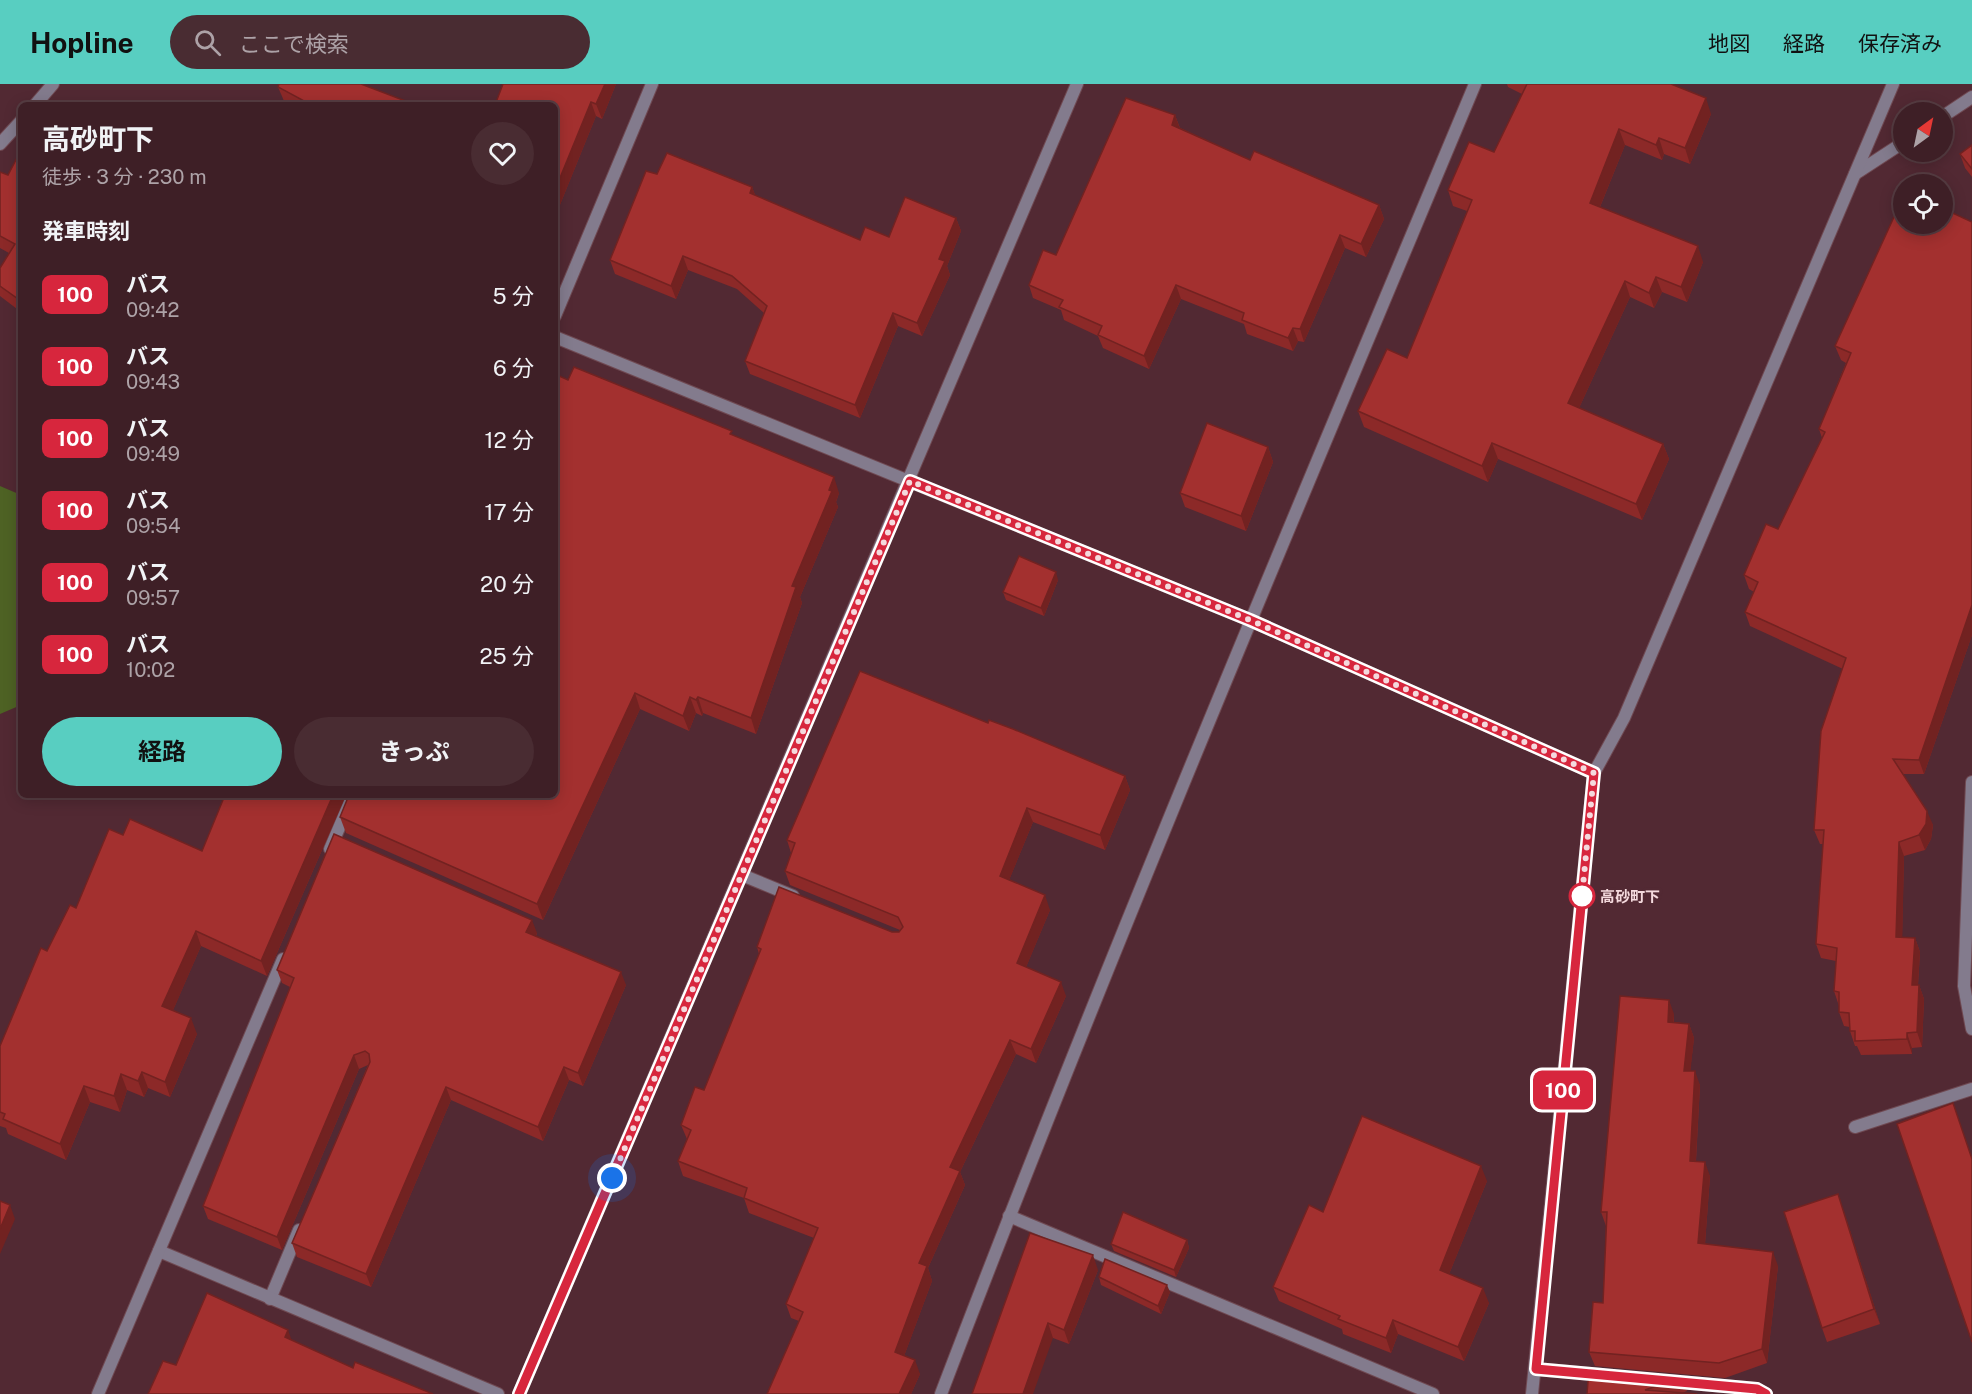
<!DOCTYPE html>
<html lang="ja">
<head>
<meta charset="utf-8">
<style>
  :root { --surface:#3e1f26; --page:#492c32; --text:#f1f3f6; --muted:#ada2a7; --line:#573d43; --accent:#58cec1 }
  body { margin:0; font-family:"Public Sans","Noto Sans JP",sans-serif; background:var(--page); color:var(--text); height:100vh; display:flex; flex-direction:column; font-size:22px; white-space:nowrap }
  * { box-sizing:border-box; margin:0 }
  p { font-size:20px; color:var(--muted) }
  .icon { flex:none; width:33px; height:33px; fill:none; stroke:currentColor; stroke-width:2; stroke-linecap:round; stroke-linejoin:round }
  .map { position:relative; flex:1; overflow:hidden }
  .details { position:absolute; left:18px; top:18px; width:540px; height:696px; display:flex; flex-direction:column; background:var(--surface); border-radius:9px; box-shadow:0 3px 15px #0003,0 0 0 2px var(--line) }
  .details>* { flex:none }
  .badge { padding:0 12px; border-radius:9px; font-size:21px; line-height:39px }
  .needle { width:39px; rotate:33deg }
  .fabs { position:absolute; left:1893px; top:18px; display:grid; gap:12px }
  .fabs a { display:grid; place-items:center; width:60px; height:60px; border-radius:50%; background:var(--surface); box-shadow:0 3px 15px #0003,0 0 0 2px var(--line); font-size:30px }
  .you { position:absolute; width:30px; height:30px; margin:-15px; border:4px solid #fff; border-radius:50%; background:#1a73e8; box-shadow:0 0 0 9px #1a73e833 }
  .map>.badge { position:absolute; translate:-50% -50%; box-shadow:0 0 0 3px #fff }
  h2 { padding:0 24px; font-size:22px; line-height:54px }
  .round { display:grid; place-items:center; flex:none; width:63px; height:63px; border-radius:32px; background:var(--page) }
  .summary { display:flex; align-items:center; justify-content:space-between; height:102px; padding:0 24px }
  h1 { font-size:28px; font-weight:700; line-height:45px }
  .cta { display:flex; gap:12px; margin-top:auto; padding:12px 24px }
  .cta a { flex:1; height:69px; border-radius:36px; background:var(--accent); color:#111; font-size:24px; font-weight:700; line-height:69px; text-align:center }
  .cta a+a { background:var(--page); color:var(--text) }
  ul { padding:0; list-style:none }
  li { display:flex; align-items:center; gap:18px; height:72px; padding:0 24px }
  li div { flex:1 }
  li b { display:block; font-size:22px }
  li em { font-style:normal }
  li .badge { min-width:66px; font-weight:700; text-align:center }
  header { display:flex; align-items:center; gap:36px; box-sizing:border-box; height:84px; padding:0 30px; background:var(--accent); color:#111 }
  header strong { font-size:28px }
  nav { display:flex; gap:33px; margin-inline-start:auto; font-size:21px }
  .search { width:420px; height:54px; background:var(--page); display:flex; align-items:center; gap:15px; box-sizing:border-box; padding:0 21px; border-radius:33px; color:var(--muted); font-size:22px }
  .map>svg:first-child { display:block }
  .green { fill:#4e6224 }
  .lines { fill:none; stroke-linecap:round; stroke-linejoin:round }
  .service-casing { stroke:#6f4952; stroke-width:14 }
  .minor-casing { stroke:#6f4952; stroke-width:14 }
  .tertiary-casing { stroke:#6f4952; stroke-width:14 }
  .service { stroke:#837b8d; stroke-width:12 }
  .minor { stroke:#837b8d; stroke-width:12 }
  .tertiary { stroke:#837b8d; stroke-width:12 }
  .wall { fill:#8c2928 }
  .shaded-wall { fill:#722221 }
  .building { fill:#a3302f; stroke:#722221; stroke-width:1.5 }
  .line-casing { stroke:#fff; stroke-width:14 }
  .line { stroke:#d7263d; stroke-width:9 }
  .walk { stroke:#f4d9dd; stroke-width:6; stroke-dasharray:0 10.8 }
  .stop-dot { fill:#fff; stroke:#d7263d; stroke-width:3 }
  .labels { text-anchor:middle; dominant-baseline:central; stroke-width:6; stroke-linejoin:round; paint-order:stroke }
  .stop-label { font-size:15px; font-weight:bold; fill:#f4d9dd; stroke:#522933; text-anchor:start }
</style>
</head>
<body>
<header>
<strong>Hopline</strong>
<div class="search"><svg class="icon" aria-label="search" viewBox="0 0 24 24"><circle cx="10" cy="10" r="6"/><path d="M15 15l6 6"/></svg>ここで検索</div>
<nav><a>地図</a><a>経路</a><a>保存済み</a></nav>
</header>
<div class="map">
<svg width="1972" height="1310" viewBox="0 0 1972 1310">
  <rect width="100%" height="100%" fill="#522933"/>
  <path class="green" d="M0,402L21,411V621L0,630Z"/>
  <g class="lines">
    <g class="service-casing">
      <g id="service">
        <path d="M742,791L793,812"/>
        <path d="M270,1215L299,1146"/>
      </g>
    </g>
    <g class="minor-casing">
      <g id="minor">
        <path d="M35,21L53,0"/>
        <path d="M1942,33L1972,13"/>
        <path d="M0,60L21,37"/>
        <path d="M1855,90L1904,58"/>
        <path d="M555,232L652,0"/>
        <path d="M555,253L1250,536L1594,689"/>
        <path d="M1972,698L1964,902L1972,945"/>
        <path d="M330,765L353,711"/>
        <path d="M1855,1043L1972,1005"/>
        <path d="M1009,1132L1433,1310"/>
        <path d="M159,1167L498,1310"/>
        <path d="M1536,1285L1603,1291"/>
        <path d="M1668,1297L1757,1305L1766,1310"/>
        <path d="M98,1310L283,875"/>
        <path d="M941,1310C1109,869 1293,435 1475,0"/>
      </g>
    </g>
    <g class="tertiary-casing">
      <g id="tertiary">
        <path d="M519,1310L1077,0"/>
        <path d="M1532,1310L1594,689L1624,634L1893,0"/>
      </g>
    </g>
    <use href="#service" class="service"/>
    <use href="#minor" class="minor"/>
    <use href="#tertiary" class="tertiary"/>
  </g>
  <g class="wall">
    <path d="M616,0L602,35L596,32L557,128L555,127V21Z"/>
    <path d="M1507,0H1671L1711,30L1690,80L1664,70L1662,76L1625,61L1600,123L1703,178L1687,218L1662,208L1654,224L1630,213L1579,324L1663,360L1669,375L1642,436L1498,375L1488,398L1364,343L1358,327L1407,274L1467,127L1453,122L1448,106L1494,68L1522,10L1508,3Z"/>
    <path d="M278,3L416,21H290L284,17Z"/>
    <path d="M1175,31L1180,44L1250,76L1379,121L1384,135L1366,173L1345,164L1304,258L1298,257L1293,267L1247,250L1244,240L1181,215L1149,285L1103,264L1098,252L1064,236L1061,226L1033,214L1029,201L1056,171Z"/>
    <path d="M1972,61V93L1965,84L1960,70Z"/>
    <path d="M21,73V228L0,212V184L9,169L0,164V88L8,91Z"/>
    <path d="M657,90L752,103L755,111L860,156L889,153L956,134L961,147L947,182L950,191L922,252L898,242L860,334L750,290L745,277L764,229L737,205L688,186L676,215L615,190L610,176Z"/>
    <path d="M1972,138V551L1924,690H1902L1933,741L1931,755L1925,766L1904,772L1902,853L1915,854L1920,868L1918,901H1919L1924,915L1922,963L1912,964V970L1861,971L1857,962H1855L1850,947V943L1844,942L1839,928V922L1834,907L1836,877L1821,874L1816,860L1823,760H1820L1814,746L1843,585L1750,542L1745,528L1754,508L1749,505L1744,491L1778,445L1822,354L1819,345L1846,279L1841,276L1835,262L1904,140Z"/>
    <path d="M568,296L734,352L839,409L836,418L838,423L800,513L802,519L756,650L703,629L702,632L696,629L689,647L640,625L543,836L346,749L340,733L555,711Z"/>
    <path d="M1268,363L1273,378L1246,447L1185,423L1180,409Z"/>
    <path d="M1058,496L1044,532L1006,516L1003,508Z"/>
    <path d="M1125,692L1130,706L1105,766L1033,738L1009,796L1050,826L1026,883L1066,912L1036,979L1016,970L960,1088L965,1101L928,1184L932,1197L904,1272L920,1290L911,1310H767L799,1237L791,1234L786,1220L814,1154L749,1129L744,1114L683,1092L678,1077L687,1055L681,1041L704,1006L759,870L757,863L899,848L900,846L790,801L785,787L791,769L787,756Z"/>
    <path d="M225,711H346L267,892L201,862L173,926L197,950L170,1013L148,1004L144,1013L127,1006L120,1028L90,1018L66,1076L8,1050L6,1044L0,1042V962L47,867L76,824L123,751L202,767Z"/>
    <path d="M537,849L536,852L626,901L583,1002L569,996L543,1057L451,1016L371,1203L297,1173L292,1159L368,981L359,985L282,1166L208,1135L203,1122L290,903L282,899L277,886Z"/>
    <path d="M1674,930V938L1689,940L1694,954L1690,987L1700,1001L1696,1077L1710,1092L1705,1160L1778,1182L1767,1279L1725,1294L1595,1282L1589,1268L1603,1219L1606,1142L1601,1128Z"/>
    <path d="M1487,1097L1449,1190L1489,1219L1464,1277L1398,1250L1391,1269L1343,1250L1342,1245L1279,1217L1273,1203L1323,1128Z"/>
    <path d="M1843,1125L1880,1240L1827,1258L1822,1244Z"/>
    <path d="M1187,1156L1189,1164L1176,1193L1114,1167L1111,1160Z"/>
    <path d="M1098,1186L1069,1260L1053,1254L972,1310Z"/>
    <path d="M1099,1193L1170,1208L1161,1230L1101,1201Z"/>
    <path d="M1682,1293L1687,1307L1682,1309L1587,1310Z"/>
  </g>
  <g class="shaded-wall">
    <path d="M605,0H616L602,35L596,20Z"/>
    <path d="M1706,14L1711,30L1690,80L1685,64Z"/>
    <path d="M591,18L596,32L557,128L555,121V106Z"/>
    <path d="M1175,31L1180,45L1172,41Z"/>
    <path d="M1619,45L1625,61L1595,135L1590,119Z"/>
    <path d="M1659,54L1664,70L1662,76L1656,61Z"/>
    <path d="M752,103L757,116L750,109Z"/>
    <path d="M1379,121L1384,135L1366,173L1361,160Z"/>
    <path d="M956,134L961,147L947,182L950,191L922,252L917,239L939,175Z"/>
    <path d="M1340,151L1345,164L1304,258L1300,245Z"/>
    <path d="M1698,162L1703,178L1687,218L1681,203Z"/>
    <path d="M683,172L688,186L676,215L671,202Z"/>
    <path d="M1656,193L1662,208L1654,224L1649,209Z"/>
    <path d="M1625,197L1630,213L1574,335L1568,319Z"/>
    <path d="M1176,201L1181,215L1149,285L1144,272Z"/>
    <path d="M893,229L898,242L860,334L855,321Z"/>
    <path d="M1293,244L1298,257L1293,267L1288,254Z"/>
    <path d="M1492,359L1498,375L1488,398L1482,382Z"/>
    <path d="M1663,360L1669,375L1642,436L1636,420Z"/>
    <path d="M1268,363L1273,378L1246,447L1241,432Z"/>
    <path d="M834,393L839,409L836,418L838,423L800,513L802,519L756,650L751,634L792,502Z"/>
    <path d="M1056,488L1058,496L1044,532L1041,524Z"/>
    <path d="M1972,521V551L1924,690L1919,676Z"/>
    <path d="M635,609L640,625L543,836L537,820Z"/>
    <path d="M690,613L696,629L689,647L683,632Z"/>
    <path d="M698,613L703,629L702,632L696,616Z"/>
    <path d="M1125,692L1130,706L1105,766L1100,751Z"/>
    <path d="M333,711H346L267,892L261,877Z"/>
    <path d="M1027,724L1033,738L1005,806L1000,792Z"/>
    <path d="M1927,727L1933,741L1931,755L1925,766L1919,751Z"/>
    <path d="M1899,758L1904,772L1902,867L1896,853Z"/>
    <path d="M1045,811L1050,826L1022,893L1017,879Z"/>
    <path d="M532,836L537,849L531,861L526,848Z"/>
    <path d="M196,847L201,862L168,938L162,922Z"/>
    <path d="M1915,854L1920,868L1917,916L1912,901Z"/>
    <path d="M621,888L626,901L583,1002L578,989Z"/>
    <path d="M1061,898L1066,912L1036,979L1031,965Z"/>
    <path d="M1919,901L1924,915L1922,963L1917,948Z"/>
    <path d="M1669,916L1674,930L1673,952L1668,938Z"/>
    <path d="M191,934L197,950L170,1013L165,998Z"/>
    <path d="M1689,940L1694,954L1689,1001L1684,987Z"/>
    <path d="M1907,949L1912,964V970L1907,955Z"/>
    <path d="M1010,956L1016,970L960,1088L965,1101L928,1184L932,1197L900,1283L895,1268L919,1179L950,1083Z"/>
    <path d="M354,971L359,985L282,1166L277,1153Z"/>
    <path d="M564,983L569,996L543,1057L538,1043Z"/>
    <path d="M1695,987L1700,1001L1695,1091L1690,1077Z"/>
    <path d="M142,988L148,1004L144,1013L138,997Z"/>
    <path d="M121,990L127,1006L120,1028L114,1012Z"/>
    <path d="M84,1002L90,1018L66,1076L60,1060Z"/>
    <path d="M446,1003L451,1016L371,1203L366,1190Z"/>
    <path d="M1705,1078L1710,1092L1704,1173L1698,1159Z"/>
    <path d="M1481,1082L1487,1097L1445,1200L1440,1186Z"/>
    <path d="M1838,1110L1843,1125L1880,1240L1874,1225Z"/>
    <path d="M10,1121L15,1135L0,1170V1145Z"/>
    <path d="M1187,1156L1189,1164L1176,1193L1174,1186Z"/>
    <path d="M1773,1168L1778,1182L1767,1279L1762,1265Z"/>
    <path d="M1093,1171L1098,1186L1069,1260L1064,1246Z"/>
    <path d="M1167,1201L1170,1208L1161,1230L1158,1222Z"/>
    <path d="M1483,1204L1489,1219L1464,1277L1458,1263Z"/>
    <path d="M1393,1236L1398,1250L1391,1269L1386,1254Z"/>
    <path d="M1048,1239L1053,1254L1033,1310H1023Z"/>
    <path d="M288,1246L293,1260L285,1253Z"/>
    <path d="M915,1276L920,1290L911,1310H899Z"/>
  </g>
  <g class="building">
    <path d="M279,0H361L416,21H307L308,19L278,3Z"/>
    <path d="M503,0H605L596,20L591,18L555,106V21H495Z"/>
    <path d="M1527,0H1671L1706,14L1685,64L1659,54L1656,61L1619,45L1590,119L1698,162L1681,203L1656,193L1649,209L1625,197L1568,319L1663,360L1636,420L1492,359L1482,382L1358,327L1387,265L1407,274L1472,116L1448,106L1469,58L1494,68Z"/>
    <path d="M1126,14L1175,31L1172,41L1250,76L1254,67L1379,121L1361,160L1340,151L1300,245L1293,244L1288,254L1242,236L1244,229L1176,201L1144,272L1098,251L1102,242L1059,223L1063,216L1029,201L1043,166L1056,171Z"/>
    <path d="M1972,61V85L1960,70Z"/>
    <path d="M667,69L752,103L750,109L860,156L865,143L889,153L905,113L956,134L939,175L945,177L917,239L893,229L855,321L745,277L767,222L732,192L683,172L671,202L610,176L646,87L657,90Z"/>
    <path d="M18,72L21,73V217L0,202V184L15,160L0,152V88L8,91Z"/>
    <path d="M1899,122L1904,124V140H1942V124L1972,138V521L1919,676L1893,675L1927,727L1926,740L1919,751L1899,758L1896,853L1915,854L1912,901H1919L1917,948L1907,949V955L1855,957V947H1850L1849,929L1839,928V908L1834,907L1837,864L1816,860L1824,746H1814L1821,647L1846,574L1745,528L1758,498L1744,491L1766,440L1778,445L1825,348L1819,345L1851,269L1835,262Z"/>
    <path d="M574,283L732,347L730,350L834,393L829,406L832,407L792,502L796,503L751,634L698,613L696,616L690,613L683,632L635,609L537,820L340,733L349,711H555V290L568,296Z"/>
    <path d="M1207,339L1268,363L1241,432L1180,409Z"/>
    <path d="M1019,472L1056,488L1041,524L1003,508Z"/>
    <path d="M860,587L988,639L989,636L1013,645L1125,692L1100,751L1027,724L1000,792L1045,811L1017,879L1061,898L1031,965L1010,956L950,1083L960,1087L919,1179L927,1182L895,1268L915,1276L899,1310H767L803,1228L786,1220L818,1144L744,1114L747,1104L678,1077L691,1046L681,1041L695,1003L704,1006L761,865L757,863L779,803L892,848H899L903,843L898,833L785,787L795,759L787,756Z"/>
    <path d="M225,711H333L261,877L196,847L162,922L191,934L165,998L142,988L138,997L121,990L114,1012L84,1002L60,1060L3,1035L5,1030L0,1028V962L41,864L47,867L70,821L76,824L109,745L123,751L130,735L202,767Z"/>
    <path d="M334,750L532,836L526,848L621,888L578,989L564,983L538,1043L446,1003L366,1190L292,1159L370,978L369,970L365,967L354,971L277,1153L203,1122L294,894L277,886Z"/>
    <path d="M1620,912L1669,916L1668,938L1689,940L1684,987H1695L1690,1077L1705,1078L1698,1159L1773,1168L1762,1265L1719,1279L1589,1268L1593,1218L1603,1219L1607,1128H1601Z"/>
    <path d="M1953,1019L1972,1075V1258L1897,1040Z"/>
    <path d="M1362,1032L1481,1082L1440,1186L1483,1204L1458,1263L1393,1236L1386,1254L1338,1235L1340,1232L1273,1203L1309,1121L1323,1128Z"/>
    <path d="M1838,1110L1874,1225L1822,1244L1784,1128Z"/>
    <path d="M0,1117L10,1121L0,1145Z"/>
    <path d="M1123,1128L1187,1156L1174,1186L1111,1160Z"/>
    <path d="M1030,1149L1093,1171L1064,1246L1048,1239L1023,1310H972Z"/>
    <path d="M1105,1175L1167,1201L1158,1222L1099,1193Z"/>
    <path d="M207,1209L288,1246L285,1253L353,1284L355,1278L433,1310H148L163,1277L176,1281Z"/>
    <path d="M1589,1285L1682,1293L1645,1306L1697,1310H1587Z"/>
  </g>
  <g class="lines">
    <g class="line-casing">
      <path id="line" d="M519,1310L910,397L1250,536L1594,689L1536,1285L1757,1305L1766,1310"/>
    </g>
    <use href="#line" class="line"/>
    <path class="walk" d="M612,1094L910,397L1250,536L1594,689L1582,812"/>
  </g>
  <circle class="stop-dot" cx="1582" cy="812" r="12"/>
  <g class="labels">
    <g class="stop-label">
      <text x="1600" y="812">高砂町下</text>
    </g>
  </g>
</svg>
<div class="fabs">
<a><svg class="needle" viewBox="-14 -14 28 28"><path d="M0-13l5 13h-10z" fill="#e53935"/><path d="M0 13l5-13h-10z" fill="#ada2a7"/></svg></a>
<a><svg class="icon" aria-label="locate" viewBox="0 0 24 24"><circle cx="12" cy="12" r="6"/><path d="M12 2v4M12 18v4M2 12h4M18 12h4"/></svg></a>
</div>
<div class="you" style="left:612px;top:1094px"></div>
<b class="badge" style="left:1563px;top:1006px;background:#d7263d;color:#fff">100</b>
<section class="details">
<div class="summary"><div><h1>高砂町下</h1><p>徒歩 · 3 分 · 230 m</p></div><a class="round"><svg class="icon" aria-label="heart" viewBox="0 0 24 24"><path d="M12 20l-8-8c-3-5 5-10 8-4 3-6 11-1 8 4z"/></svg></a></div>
<h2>発車時刻</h2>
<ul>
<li><span class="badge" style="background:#d7263d;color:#fff">100</span><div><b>バス</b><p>09:42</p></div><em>5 分</em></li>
<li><span class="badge" style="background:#d7263d;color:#fff">100</span><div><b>バス</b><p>09:43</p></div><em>6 分</em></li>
<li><span class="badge" style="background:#d7263d;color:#fff">100</span><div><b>バス</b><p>09:49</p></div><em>12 分</em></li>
<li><span class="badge" style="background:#d7263d;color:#fff">100</span><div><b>バス</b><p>09:54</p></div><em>17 分</em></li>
<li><span class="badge" style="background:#d7263d;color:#fff">100</span><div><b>バス</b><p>09:57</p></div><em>20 分</em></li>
<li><span class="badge" style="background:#d7263d;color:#fff">100</span><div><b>バス</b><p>10:02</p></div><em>25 分</em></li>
</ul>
<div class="cta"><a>経路</a><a>きっぷ</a></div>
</section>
</div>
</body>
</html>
